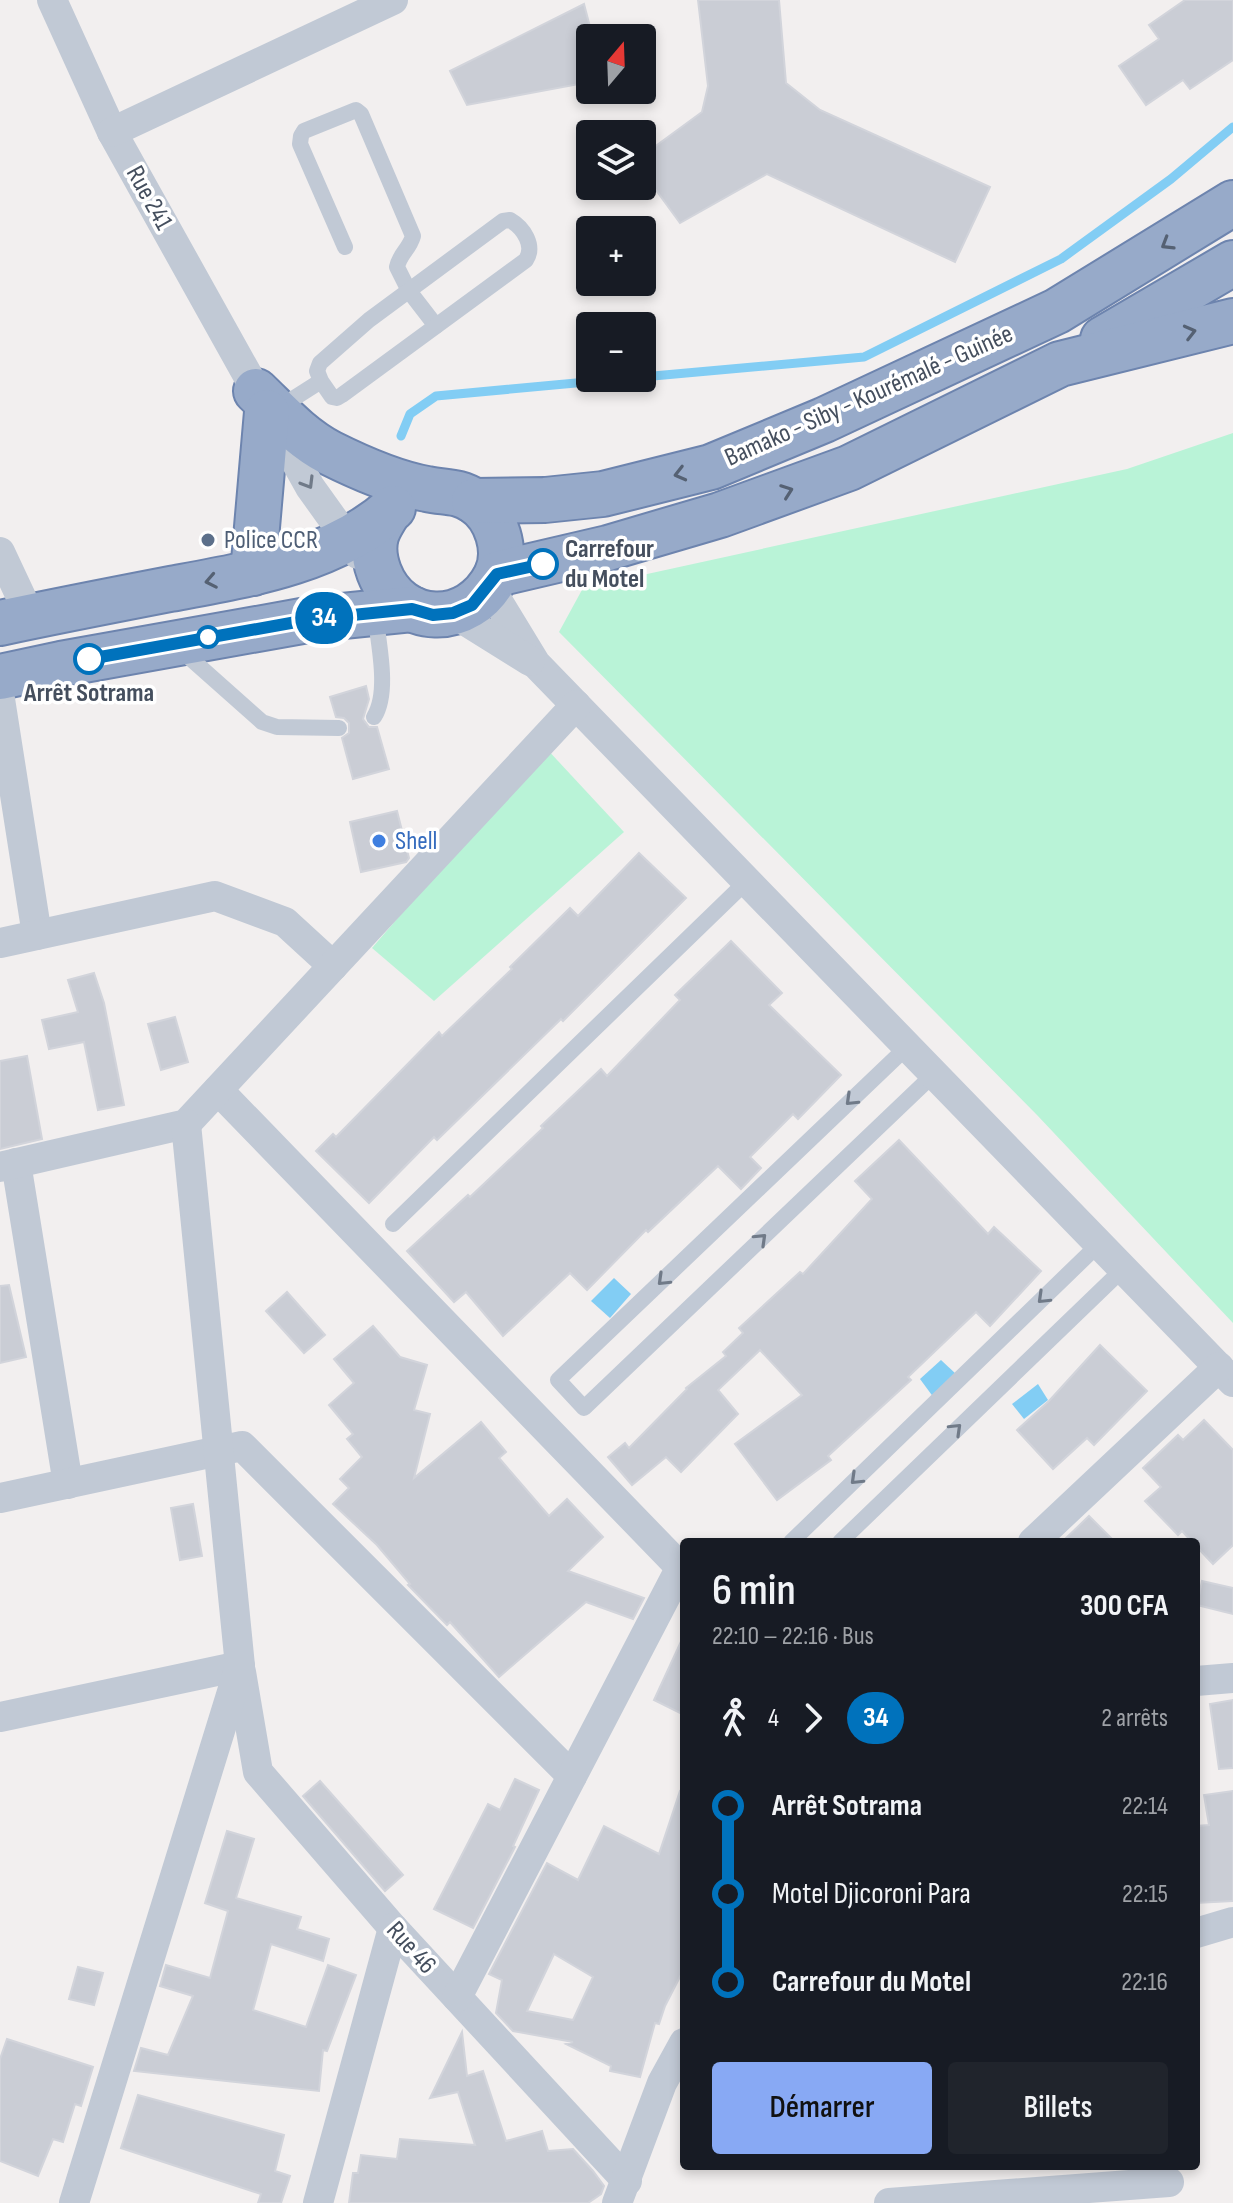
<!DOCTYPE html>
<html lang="fr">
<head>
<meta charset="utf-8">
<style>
  :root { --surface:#171b24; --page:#20242c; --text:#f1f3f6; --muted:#9ea1a6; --accent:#88a9f4 }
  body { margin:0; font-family:"Sofia Sans Condensed",sans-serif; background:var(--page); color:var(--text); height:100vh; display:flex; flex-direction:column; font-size:30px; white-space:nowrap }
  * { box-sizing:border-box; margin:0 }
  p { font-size:26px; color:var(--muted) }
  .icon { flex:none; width:44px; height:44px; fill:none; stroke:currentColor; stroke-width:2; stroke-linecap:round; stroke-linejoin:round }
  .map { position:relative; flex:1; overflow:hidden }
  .side { position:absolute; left:680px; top:1538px; width:520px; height:632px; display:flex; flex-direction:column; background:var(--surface); border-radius:8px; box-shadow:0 4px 12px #0003 }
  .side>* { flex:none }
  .badge { padding:0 16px; border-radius:26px; font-size:28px; line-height:52px }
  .needle { width:52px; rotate:19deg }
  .fabs { position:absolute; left:576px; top:24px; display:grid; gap:16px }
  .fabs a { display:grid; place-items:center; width:80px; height:80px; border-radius:8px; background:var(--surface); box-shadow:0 4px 12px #0003; font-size:40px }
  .map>.badge { position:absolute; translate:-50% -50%; box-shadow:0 0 0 4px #fff }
  .legs { display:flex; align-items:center; gap:12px; height:88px; padding:0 32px; font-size:26px }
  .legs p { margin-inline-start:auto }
  .summary { display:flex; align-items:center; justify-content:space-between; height:136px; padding:0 32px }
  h1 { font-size:44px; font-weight:600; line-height:60px }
  .primary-button { display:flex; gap:16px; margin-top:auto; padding:16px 32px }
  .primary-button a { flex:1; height:92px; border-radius:8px; background:var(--accent); color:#111; font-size:32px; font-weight:600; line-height:92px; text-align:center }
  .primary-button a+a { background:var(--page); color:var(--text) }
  ul { padding:0 32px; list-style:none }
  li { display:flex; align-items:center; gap:28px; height:88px; font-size:30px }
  li i { display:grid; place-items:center; width:12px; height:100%; margin:0 10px; background:currentColor }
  li i::after { content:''; width:20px; height:20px; margin:-10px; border:6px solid; border-radius:50%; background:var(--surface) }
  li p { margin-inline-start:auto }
  li:first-child i { background:linear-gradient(#0000 50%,currentColor 0) }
  li:last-child i { background:linear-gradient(currentColor 50%,#0000 0) }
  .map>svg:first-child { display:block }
  .green { fill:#b9f3d7 }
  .water { fill:#82cdf4 }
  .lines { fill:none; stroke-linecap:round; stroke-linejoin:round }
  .stream { stroke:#82cdf4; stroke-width:9 }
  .building { fill:#cacdd5; stroke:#d2d4db; stroke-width:2; fill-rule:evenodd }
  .trunk-casing { stroke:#6d84ae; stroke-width:48 }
  .service { stroke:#c1c9d5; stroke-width:16 }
  .minor { stroke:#c1c9d5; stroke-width:30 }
  .trunk { stroke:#97aac9; stroke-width:44 }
  .oneway { stroke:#556173 }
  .oneway2 { stroke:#707a88 }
  .line-1-casing { stroke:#fff; stroke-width:18 }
  .line-1 { stroke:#0072bc; stroke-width:12 }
  .service-dot { fill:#5c6f8a; stroke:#fff; stroke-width:3 }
  .stop-1-dot { fill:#fff; stroke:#0072bc; stroke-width:4 }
  .shop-dot { fill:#3f7fe0; stroke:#fff; stroke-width:3 }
  .labels { text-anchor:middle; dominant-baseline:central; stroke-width:7; stroke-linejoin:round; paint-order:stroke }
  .street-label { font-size:26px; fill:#454f5e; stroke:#fff }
  .service-label { font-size:26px; fill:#4e5e75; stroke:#fff; text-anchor:start }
  .stop-label { font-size:26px; font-weight:bold; fill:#454f5e; stroke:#fff; text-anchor:start }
  .shop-label { font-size:26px; fill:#366cbe; stroke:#fff; text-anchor:start }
</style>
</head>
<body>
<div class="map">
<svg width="1233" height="2203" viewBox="0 0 1233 2203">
  <rect width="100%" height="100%" fill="#f2efef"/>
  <g class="green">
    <path d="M1233,433V1323L1037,1115L559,632L583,588L1127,469Z"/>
    <path d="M545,747L624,832L434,1001L372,948Z"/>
  </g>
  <g class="water">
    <path d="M614,1278L631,1294L610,1318L591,1301Z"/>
    <path d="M941,1360L957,1375L934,1398L920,1379Z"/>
    <path d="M1038,1384L1048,1400L1024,1419L1012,1404Z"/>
  </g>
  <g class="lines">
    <g class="stream">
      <path d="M642,377L864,357L1061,259L1171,179L1233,127"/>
      <path d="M401,436L410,414L436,396L630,378"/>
    </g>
  </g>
  <g class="building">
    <path d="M698,0H779L786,83L820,110L990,187L955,262L767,174L680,223L642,171V156L702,112L708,86Z"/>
    <path d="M1185,0H1233V60L1190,89L1183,80L1146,105L1119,66L1159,39L1149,25Z"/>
    <path d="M584,4L590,27V82L467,105L450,71Z"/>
    <path d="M366,686L369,699L363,719L369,727H377L389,769L353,779L342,738L349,733V723L344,718L336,717L330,697Z"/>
    <path d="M397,811L409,858L406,862L361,872L350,822Z"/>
    <path d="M639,853L686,898L563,1021L561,1019L437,1140L434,1137L369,1203L316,1151L333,1134L336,1137L439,1032L442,1036L512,969L510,967L570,908L578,916Z"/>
    <path d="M731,941L782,993L769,1005L841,1075L798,1119L793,1114L750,1157L761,1168L741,1189L718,1166L648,1232L646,1230L587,1290L570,1273L503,1336L466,1292L454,1302L407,1251L468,1195L470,1197L543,1128L541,1126L601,1069L607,1076L680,1000L675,995Z"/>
    <path d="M94,973L104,1003L124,1105L98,1110L84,1042L49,1049L42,1020L78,1012L68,980Z"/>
    <path d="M175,1017L188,1062L161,1070L148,1024Z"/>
    <path d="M27,1056L42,1139L0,1149V1061Z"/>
    <path d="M899,1140L988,1234L994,1227L1041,1271L990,1326L976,1312L908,1377L911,1380L828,1456L831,1460L777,1500L735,1444L802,1395L760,1350L718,1390L738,1414L681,1472L666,1457L632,1485L608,1457L625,1443L629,1448L687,1389L686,1388L726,1356L723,1352L743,1333L739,1328L800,1272L803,1274L872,1199L855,1181Z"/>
    <path d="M9,1285L26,1357L0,1363V1286Z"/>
    <path d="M287,1292L325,1335L304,1353L266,1311Z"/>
    <path d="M373,1326L400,1357L427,1365L414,1410L430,1414L414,1478L481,1422L506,1452L499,1458L549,1516L567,1499L603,1537L568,1571L644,1598L633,1619L586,1602L499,1677L450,1622L447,1625L408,1585L410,1584L377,1545L333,1504L349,1488L340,1479L362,1457L347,1439L353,1434L329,1405L354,1383L334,1359Z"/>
    <path d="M1100,1345L1147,1391L1094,1445L1087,1438L1053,1469L1017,1430L1049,1401Z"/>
    <path d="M1204,1420L1233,1450V1545L1213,1564L1196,1546V1542H1192L1182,1531L1178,1535L1145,1501L1161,1487L1143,1468L1178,1435L1183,1440Z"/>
    <path d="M193,1504L202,1556L180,1560L171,1508Z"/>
    <path d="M1089,1516L1115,1542H1062Z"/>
    <path d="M1202,1581L1233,1588V1614L1197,1605Z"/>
    <path d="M684,1635V1715L654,1700Z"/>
    <path d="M1233,1700V1768L1219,1769L1210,1704Z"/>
    <path d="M515,1779L539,1790L513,1846L515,1847L473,1928L434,1909L488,1804L500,1810Z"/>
    <path d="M320,1781L403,1875L385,1891L303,1796Z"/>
    <path d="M680,1791L684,1792V1969L665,2006L659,2024L655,2023L640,2077L610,2071L611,2066L566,2044L573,2042L513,2031L496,2013L502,1980L489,1974L547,1863L578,1880L604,1826L659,1854ZM554,1954L593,1977L573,2020L527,2011Z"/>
    <path d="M1233,1791V1901L1196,1903V1826L1209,1825L1204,1795Z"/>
    <path d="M227,1831L254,1839L236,1898L301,1917L297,1929L329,1939L323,1961L271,1944L253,2010L306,2027L328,1965L356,1975L327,2051L323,2050L319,2091L134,2071L141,2048L168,2055L193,1996L160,1986L166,1965L210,1978L228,1911L205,1903Z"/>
    <path d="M78,1967L103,1973L94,2005L69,1999Z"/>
    <path d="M462,2032L467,2076L483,2071L506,2141L542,2131L548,2151L573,2149L593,2171L604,2186L601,2194L588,2203H349L353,2173H358L361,2155L397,2159L400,2139L475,2145L458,2092L430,2098Z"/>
    <path d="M7,2039L93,2067L81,2106L75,2104L63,2142L53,2139L38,2176L0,2161V2059Z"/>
    <path d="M138,2095L284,2135L275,2171L290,2176L281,2203H258L261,2194L121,2148Z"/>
  </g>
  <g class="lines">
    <g class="trunk-casing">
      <g id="trunk">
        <path d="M1103,339L1233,263"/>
        <path d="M256,391C280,414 301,438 330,453C360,468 394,483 427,489C445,493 457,490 474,501C497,516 508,551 496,576C469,629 400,627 379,572C375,561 373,547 376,536C378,528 383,521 387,514"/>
        <path d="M474,501L545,500L603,494L711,467L824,420L1057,311L1233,203"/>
        <path d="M253,573L267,412"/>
        <path d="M497,574L608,548L720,515L849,468L1060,364L1233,321"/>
        <path d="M0,623C56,611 113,600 170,589C246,575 332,562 393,508"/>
        <path d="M0,677L61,664L313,619L412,609"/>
      </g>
    </g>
    <g class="service">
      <path d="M345,247L300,144L301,136L304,131L356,110L361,114L413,236C409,250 400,253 397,267L409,291L436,326"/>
      <path d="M277,409L321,381L317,371L320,363L369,320L503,221L510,220C524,228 535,246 526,260L342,395L337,398L332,397L321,381"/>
      <path d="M181,650L262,722L277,727L339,728"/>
      <path d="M374,717C390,692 378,642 375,613"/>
      <path d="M908,1046L558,1380L584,1408L934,1074"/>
      <path d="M393,1224L747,881"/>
      <path d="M791,1542L1099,1244"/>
      <path d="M840,1542L1123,1269"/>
    </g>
    <g class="minor">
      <path d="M52,0L112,132L310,487L358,554"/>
      <path d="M112,132L393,0"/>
      <path d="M0,552L30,616"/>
      <path d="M489,587L536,664L1233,1382"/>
      <path d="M453,613L530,661"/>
      <path d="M0,699L37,935"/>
      <path d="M0,943L215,896L285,922L333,966"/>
      <path d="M218,1090L684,1571"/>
      <path d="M16,1163L68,1484"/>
      <path d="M0,1167L186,1124L576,705"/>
      <path d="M0,1498L242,1446L572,1776"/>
      <path d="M1033,1542L1219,1367"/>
      <path d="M241,1672L258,1772L393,1928L627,2181"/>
      <path d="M1196,1681L1233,1678"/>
      <path d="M0,1717L240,1666"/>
      <path d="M1196,1933L1233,1922"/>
      <path d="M457,1997L681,1567"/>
      <path d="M74,2203L240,1666L186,1124"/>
      <path d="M318,2203L393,1928"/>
      <path d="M617,2203L662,2083L684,2043"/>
      <path d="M889,2203L1169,2182"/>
    </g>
    <use href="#trunk" class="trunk"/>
  </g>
  <defs><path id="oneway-chevron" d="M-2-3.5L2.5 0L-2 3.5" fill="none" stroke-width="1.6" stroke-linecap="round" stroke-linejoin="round" transform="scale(2)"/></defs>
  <g class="oneway">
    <use href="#oneway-chevron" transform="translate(1167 244) rotate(149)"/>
    <use href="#oneway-chevron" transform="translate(1190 332) rotate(-14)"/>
    <use href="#oneway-chevron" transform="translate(680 474) rotate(166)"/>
    <use href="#oneway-chevron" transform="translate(787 491) rotate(-20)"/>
    <use href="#oneway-chevron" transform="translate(211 581) rotate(169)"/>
  </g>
  <g class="oneway2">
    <use href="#oneway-chevron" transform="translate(308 483) rotate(59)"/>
    <use href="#oneway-chevron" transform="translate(851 1100) rotate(136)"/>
    <use href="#oneway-chevron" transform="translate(761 1239) rotate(-44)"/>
    <use href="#oneway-chevron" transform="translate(663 1280) rotate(136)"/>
    <use href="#oneway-chevron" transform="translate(1043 1298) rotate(136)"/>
    <use href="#oneway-chevron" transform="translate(956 1429) rotate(-44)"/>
    <use href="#oneway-chevron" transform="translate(856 1479) rotate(136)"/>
  </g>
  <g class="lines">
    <g class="line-1-casing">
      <path id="line-1" d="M89,659L313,619L412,609L433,615L453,613L472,605L497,574L543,564"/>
    </g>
    <use href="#line-1" class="line-1"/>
  </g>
  <circle class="service-dot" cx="208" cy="540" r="8"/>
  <g class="stop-1-dot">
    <circle cx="543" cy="564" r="14"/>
    <circle cx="208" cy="637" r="10"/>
    <circle cx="89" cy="659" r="14"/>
  </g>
  <circle class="shop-dot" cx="379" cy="841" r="8"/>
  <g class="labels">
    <g class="street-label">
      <text transform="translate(149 198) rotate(61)">Rue 241</text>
      <text transform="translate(869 396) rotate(-24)">Bamako - Siby - Kourémalé - Guinée</text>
      <text transform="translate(411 1948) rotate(48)">Rue 46</text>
    </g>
    <g class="service-label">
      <text x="224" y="540">Police CCR</text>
    </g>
    <g class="stop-label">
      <text x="565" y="549">Carrefour<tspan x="565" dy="30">du Motel</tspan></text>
      <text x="89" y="693" text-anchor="middle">Arrêt Sotrama</text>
    </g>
    <g class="shop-label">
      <text x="395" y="841">Shell</text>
    </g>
  </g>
</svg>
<div class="fabs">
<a><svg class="needle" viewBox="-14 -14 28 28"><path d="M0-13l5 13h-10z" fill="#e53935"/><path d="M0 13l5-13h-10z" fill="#9ea1a6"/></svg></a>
<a><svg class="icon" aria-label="layers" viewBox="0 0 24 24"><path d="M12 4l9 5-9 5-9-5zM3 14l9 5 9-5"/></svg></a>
<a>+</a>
<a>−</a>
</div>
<b class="badge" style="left:324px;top:618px;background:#0072bc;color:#fff">34</b>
<section class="side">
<div class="summary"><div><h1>6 min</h1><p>22:10 – 22:16 · Bus</p></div><b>300 CFA</b></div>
<div class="legs"><svg class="icon" aria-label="walk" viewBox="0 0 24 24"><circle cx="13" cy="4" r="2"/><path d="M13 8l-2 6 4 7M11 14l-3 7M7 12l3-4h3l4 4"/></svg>4<svg class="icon" aria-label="forward" viewBox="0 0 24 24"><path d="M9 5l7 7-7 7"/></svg><b class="badge" style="background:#0072bc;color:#fff">34</b><p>2 arrêts</p></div>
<ul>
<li><i style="color:#0072bc"></i><b>Arrêt Sotrama</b><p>22:14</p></li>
<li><i style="color:#0072bc"></i><span>Motel Djicoroni Para</span><p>22:15</p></li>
<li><i style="color:#0072bc"></i><b>Carrefour du Motel</b><p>22:16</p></li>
</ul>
<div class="primary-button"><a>Démarrer</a><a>Billets</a></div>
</section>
</div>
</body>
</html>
